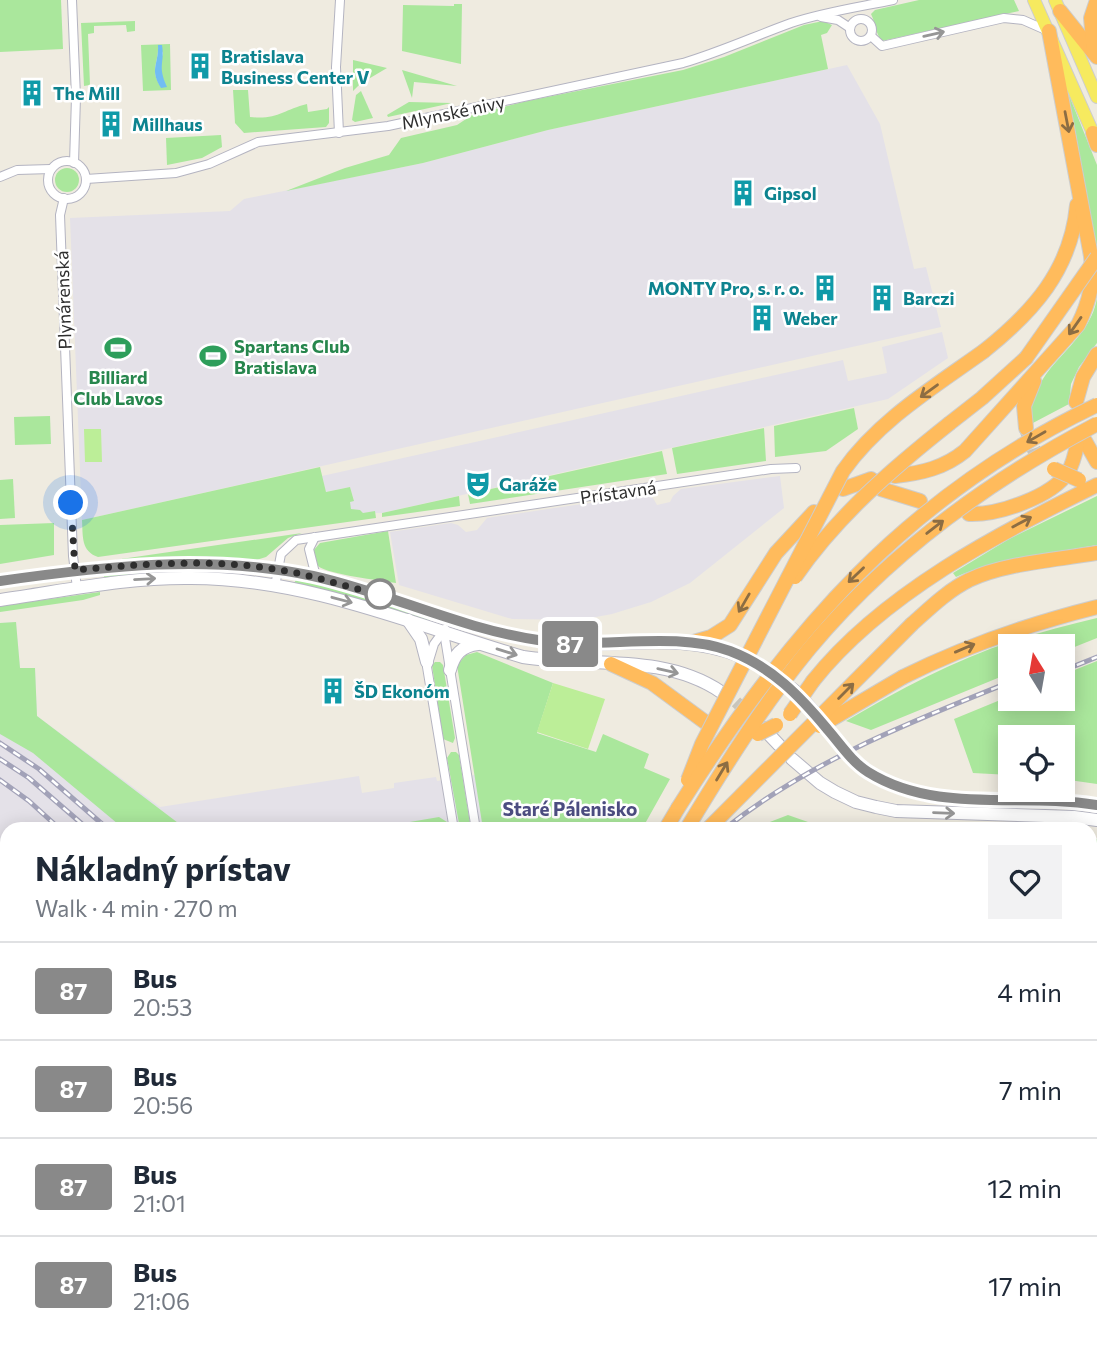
<!DOCTYPE html>
<html lang="en">
<head>
<meta charset="utf-8">
<style>
  :root { --surface:#fff; --page:#f2f2f3; --text:#1f2937; --muted:#747a83; --line:#e0e1e3 }
  body { margin:0; font-family:Commissioner,sans-serif; background:var(--page); color:var(--text); height:100vh; display:flex; flex-direction:column; font-size:26px; white-space:nowrap }
  * { box-sizing:border-box; margin:0 }
  p { font-size:23px; color:var(--muted) }
  .icon { flex:none; width:38px; height:38px; fill:none; stroke:currentColor; stroke-width:2; stroke-linecap:round; stroke-linejoin:round }
  .map { position:relative; flex:1; overflow:hidden }
  .drawer { position:absolute; left:0px; top:822px; width:1097px; height:527px; display:flex; flex-direction:column; background:var(--surface); border-radius:21px 21px 0 0; box-shadow:0 4px 18px #0003 }
  .drawer>* { flex:none }
  .badge { padding:0 14px; border-radius:5px; font-size:24px; line-height:46px }
  .needle { width:46px; rotate:349deg }
  .controls { position:absolute; left:998px; top:634px; display:grid; gap:14px }
  .controls a { display:grid; place-items:center; width:77px; height:77px; border-radius:0px; background:var(--surface); box-shadow:0 4px 18px #0003; font-size:35px }
  .you { position:absolute; width:35px; height:35px; margin:-18px; border:5px solid #fff; border-radius:50%; background:#1a73e8; box-shadow:0 0 0 10px #1a73e833 }
  .map>.badge { position:absolute; translate:-50% -50%; box-shadow:0 0 0 4px #fff }
  .round { display:grid; place-items:center; flex:none; width:74px; height:74px; border-radius:0px; background:var(--page) }
  .headline { display:flex; align-items:center; justify-content:space-between; height:119px; padding:0 35px }
  h1 { font-size:33px; font-weight:700; line-height:52px }
  ul { padding:0; list-style:none }
  li { display:flex; align-items:center; gap:21px; height:98px; padding:0 35px; border-top:2px solid var(--line) }
  li div { flex:1 }
  li b { display:block; font-size:26px }
  li em { font-style:normal }
  li .badge { min-width:77px; font-weight:700; text-align:center }
  .map>svg:first-child { display:block }
  .industrial { fill:#e4e1e8 }
  .green { fill:#aae79c; fill-rule:evenodd }
  .pitch { fill:#bcee98 }
  .water { fill:#71bdf3 }
  .lines { fill:none; stroke-linecap:round; stroke-linejoin:round }
  .secondary-tunnel { stroke:#c8c5bc; stroke-width:12; stroke-dasharray:12 6; stroke-linecap:butt }
  .highway-tunnel { stroke:#c8c5bc; stroke-width:14; stroke-dasharray:14 7; stroke-linecap:butt }
  .street-casing { stroke:#b4b4c1; stroke-width:10 }
  .secondary-casing { stroke:#b4b4c1; stroke-width:14 }
  .primary-casing { stroke:#cdcdcd; stroke-width:14 }
  .highway-casing { stroke:#cdcdcd; stroke-width:16 }
  .street { stroke:#fff; stroke-width:8 }
  .secondary { stroke:#fff; stroke-width:12 }
  .primary { stroke:#f6ea5f; stroke-width:12 }
  .highway { stroke:#ffbb5c; stroke-width:14 }
  .rail-casing { stroke:#a2a2b8; stroke-width:5 }
  .rail { stroke:#fff; stroke-width:2.5; stroke-dasharray:8; stroke-linecap:butt }
  .highway-bridge-casing { stroke:#cdcdcd; stroke-width:16; stroke-linecap:butt }
  .highway-bridge { stroke:#ffbb5c; stroke-width:14 }
  .oneway { stroke:#969696 }
  .oneway2 { stroke:#8c6d43 }
  .line-casing { stroke:#fff; stroke-width:16 }
  .line { stroke:#898989; stroke-width:10 }
  .walk { stroke:#2e2e2e; stroke-width:7; stroke-dasharray:0 12.6 }
  .stop-dot { fill:#fff; stroke:#898989; stroke-width:3.5 }
  .labels { text-anchor:middle; dominant-baseline:central; stroke-width:5; stroke-linejoin:round; paint-order:stroke }
  .culture-label { font-size:18px; font-weight:bold; fill:#0d838f; stroke:#fff; text-anchor:start }
  .street-label { font-size:18px; fill:#2e2e2e; stroke:#fff }
  .leisure-label { font-size:18px; font-weight:bold; fill:#27864d; stroke:#fff; text-anchor:start }
  .neighbourhood-label { font-size:19px; font-weight:bold; fill:#4c4d81; stroke:#fff }
</style>
</head>
<body>
<div class="map">
<svg width="1097" height="1348" viewBox="0 0 1097 1348">
  <rect width="100%" height="100%" fill="#efebe0"/>
  <g class="industrial">
    <path d="M847,65L880,124L914,269L926,267L941,327L82,520L70,218L230,211L244,199L423,163L548,130Z"/>
    <path d="M942,332L948,358L888,399L382,513H363L351,509L349,502L354,500L350,487L326,492L322,476L843,360L848,381L887,373L882,347Z"/>
    <path d="M780,476L784,508L690,583L651,602L612,614L580,620L512,619L399,585L390,532L451,523L458,525L466,532L477,530L487,518L643,495L653,498L657,505L670,502L673,496L681,489Z"/>
    <path d="M16,622L20,668H35L37,716L160,807L359,776L362,793L394,788V783L436,777L437,781L487,773L500,829L7,830V934L0,924V623Z"/>
    <path d="M1090,1083L1097,1091V1348H1040L1036,1342H1090Z"/>
    <path d="M289,1342H717L722,1348H324L320,1343L313,1348H293Z"/>
  </g>
  <g class="green">
    <path d="M0,0H61L63,49L0,52Z"/>
    <path d="M919,0H1014L1019,11L882,41C875,33 876,24 871,14L875,10Z"/>
    <path d="M454,4H462L461,64L402,51L403,5L454,6Z"/>
    <path d="M135,21V31L127,32L126,25L94,26V33L88,34L90,85L84,86L81,23Z"/>
    <path d="M823,21L832,25L827,33L821,35L828,69L548,130L423,163L286,191L345,168L389,155L401,138L457,125L472,115L527,101L683,70L724,57L804,25Z"/>
    <path d="M170,44L171,90L143,91L141,45ZM158,45L163,53L159,67L166,87H161C149,69 159,64 158,45Z"/>
    <path d="M353,60L387,68L360,84L353,91Z"/>
    <path d="M402,70L457,86L414,82L412,98Z"/>
    <path d="M1063,80L1097,165V254L1076,135Z"/>
    <path d="M233,90H248L250,117C277,120 283,110 307,104L308,112L327,109L329,107V123L326,127L244,133L235,123Z"/>
    <path d="M361,91L373,118L355,122L352,120L356,95Z"/>
    <path d="M409,102L452,103L388,117L387,115Z"/>
    <path d="M221,135L222,147L202,158L167,165L166,138Z"/>
    <circle cx="67" cy="180" r="12"/>
    <path d="M1097,298V343L1079,367L1071,384L1069,404L1031,424C1029,363 1088,350 1097,298Z"/>
    <path d="M854,408L858,429L826,451L775,457L774,426Z"/>
    <path d="M50,416L51,444L15,445L14,417Z"/>
    <path d="M764,428L766,461L677,474L672,448Z"/>
    <path d="M662,451L667,474L470,504L468,494Z"/>
    <path d="M320,467L326,492L350,487L354,501L350,502L351,509L360,510L363,513L375,511L376,518L98,557C81,551 83,537 82,520Z"/>
    <path d="M13,479L15,518L0,519V480Z"/>
    <path d="M459,496L460,506L382,517V513Z"/>
    <path d="M1097,496V545C1049,554 1000,558 956,577L953,573L1009,539Z"/>
    <path d="M54,523V555L0,564V525Z"/>
    <path d="M388,531L396,583C379,580 330,575 318,566C313,563 313,556 313,551L320,543Z"/>
    <path d="M302,533L288,538L266,557L253,561L198,557L121,559Z"/>
    <path d="M165,568L212,569V571L104,577V573Z"/>
    <path d="M296,580L345,590L430,616L429,622L296,584L294,583Z"/>
    <path d="M100,592V595L83,600L0,612V606Z"/>
    <path d="M1097,618V638L1062,652V646H1010V673L871,730L846,721C899,690 954,660 1013,641C1040,632 1069,625 1097,618Z"/>
    <path d="M16,622L20,668H35L37,716L186,829H124L33,753L0,734V623Z"/>
    <path d="M477,652L553,683L537,733L596,752L603,734L649,754L644,768L670,779L642,829H483L457,665L466,655Z"/>
    <path d="M1097,661V784L1062,779V737H1010V775L973,773L954,719L1010,696V698H1062V675Z"/>
    <path d="M435,662H440L443,665L455,738L453,743L443,739L432,665Z"/>
    <path d="M451,752H456L459,755L471,829H460L447,758Z"/>
    <path d="M788,815L828,829H741L748,824L754,828Z"/>
    <path d="M439,817L447,822L446,829H394L398,824Z"/>
    <path d="M1090,839H1097V882L1090,884Z"/>
    <path d="M1090,975L1097,976V1091L1090,1083Z"/>
  </g>
  <g class="pitch">
    <path d="M84,429H101L102,462H85Z"/>
    <path d="M553,683L605,699L588,749L537,732Z"/>
  </g>
  <g class="water">
    <path d="M158,45H162C165,64 157,65 167,87L161,88C149,69 159,64 158,45Z"/>
    <path d="M0,924L7,934V1342H289L293,1348L0,1347Z"/>
    <path d="M717,1342H1036L1040,1348H722Z"/>
  </g>
  <g class="lines">
    <path class="secondary-tunnel" d="M721,692L734,700L751,716"/>
    <path class="highway-tunnel" d="M1026,429L1034,450L1044,463"/>
    <g class="street-casing">
      <g id="street">
        <path d="M72,0L76,97L74,163"/>
        <path d="M821,17L838,20L850,28"/>
        <circle cx="861" cy="30" r="11"/>
        <path d="M871,36L882,46L1004,18L1023,20L1048,31"/>
        <path d="M339,133L336,67L340,0"/>
        <circle cx="67" cy="180" r="19"/>
        <path d="M0,177L17,170L51,169"/>
        <path d="M86,179L176,173L209,164L258,142L388,126L683,63C720,52 755,36 791,23C824,12 859,7 893,0"/>
        <path d="M64,198L60,215L73,556L77,588"/>
        <path d="M315,537L309,549L316,577"/>
        <path d="M275,586L281,554L296,540L771,469L796,468"/>
        <path d="M445,629L434,644L427,667L454,830"/>
        <path d="M444,632L476,830"/>
        <path d="M1090,952L1097,953"/>
      </g>
    </g>
    <g class="secondary-casing">
      <g id="secondary">
        <path d="M0,581C105,566 212,552 316,577C390,594 461,628 535,640C603,652 675,629 740,656"/>
        <path d="M0,600C64,591 126,577 191,578C307,578 414,625 523,657C588,667 664,653 721,692"/>
        <path d="M408,620L421,639L427,662"/>
        <path d="M754,662L758,664"/>
        <path d="M450,670C454,655 461,646 478,644"/>
        <path d="M791,688L796,692"/>
        <path d="M806,703L813,711"/>
        <path d="M763,728L779,745"/>
        <path d="M829,731C839,743 848,758 861,767C927,817 1020,792 1097,805"/>
        <path d="M792,759L820,783L835,792L856,802L876,807L896,811L1074,817L1097,820"/>
      </g>
    </g>
    <g class="primary-casing">
      <g id="primary">
        <path d="M1034,0L1093,133"/>
        <path d="M1055,0L1097,97"/>
      </g>
    </g>
    <g class="highway-casing">
      <g id="highway">
        <path d="M1060,11L1097,57"/>
        <path d="M1094,52L1091,18L1097,0"/>
        <path d="M1093,133L1097,145"/>
        <path d="M984,351C1033,312 1071,270 1077,205"/>
        <path d="M1076,402L1083,377L1097,354"/>
        <path d="M950,423L982,398L1026,358"/>
        <path d="M1026,428L1024,406L1034,381"/>
        <path d="M1085,441L1097,462"/>
        <path d="M895,476C922,473 944,468 965,451L1078,325C1090,301 1094,282 1091,256L1049,31"/>
        <path d="M843,489L871,479"/>
        <path d="M881,489L920,501"/>
        <path d="M969,514C998,515 1052,497 1068,472C1073,464 1075,455 1077,445"/>
        <path d="M912,624C930,608 947,591 969,580C1005,563 1057,560 1097,553"/>
        <path d="M690,643L711,637L730,625L776,553L814,512"/>
        <path d="M611,664L652,683L705,722"/>
        <path d="M903,677C965,646 1029,624 1097,607"/>
        <path d="M813,681C882,594 999,533 1097,485"/>
        <path d="M665,830L678,808"/>
        <path d="M357,1348L361,1342"/>
        <path d="M378,1348L381,1342"/>
      </g>
    </g>
    <use href="#street" class="street"/>
    <use href="#secondary" class="secondary"/>
    <use href="#primary" class="primary"/>
    <use href="#highway" class="highway"/>
    <g class="rail-casing">
      <g id="rail">
        <path d="M1062,671L1097,657"/>
        <path d="M0,743L39,769L109,830"/>
        <path d="M0,759L29,778L89,830"/>
        <path d="M0,780L29,801L61,830"/>
        <path d="M723,830C810,761 908,723 1010,682"/>
        <path d="M0,890L7,898"/>
        <path d="M0,903L7,915"/>
        <path d="M1090,971L1097,972"/>
        <path d="M1090,1134L1097,1142"/>
        <path d="M450,1342L453,1348"/>
        <path d="M488,1342L492,1348"/>
        <path d="M686,1342L691,1348"/>
        <path d="M708,1342L713,1348"/>
        <path d="M1061,1342L1066,1348"/>
        <path d="M364,1348L367,1342"/>
      </g>
    </g>
    <use href="#rail" class="rail"/>
    <g class="highway-bridge-casing">
      <g id="highway-bridge">
        <path d="M1026,358L1097,257"/>
        <path d="M1054,469L1079,480"/>
        <path d="M795,577C837,516 892,469 950,423"/>
        <path d="M790,714L813,681"/>
        <path d="M820,726L903,677"/>
        <path d="M758,734L776,725"/>
        <path d="M688,780L702,744L843,471C879,420 934,387 984,351"/>
        <path d="M678,808C789,632 906,496 1097,405"/>
        <path d="M686,830C724,767 763,705 809,649C888,554 988,481 1097,424"/>
        <path d="M707,830L912,624"/>
      </g>
    </g>
    <use href="#highway-bridge" class="highway-bridge"/>
  </g>
  <defs><path id="oneway-shaft" d="M-6 0H5M1.5-3L5.5 0L1.5 3" fill="none" stroke-width="1.6" stroke-linecap="round" stroke-linejoin="round" transform="scale(1.75)"/></defs>
  <g class="oneway">
    <use href="#oneway-shaft" transform="translate(934 34) rotate(-13)"/>
    <use href="#oneway-shaft" transform="translate(145 579) rotate(-3)"/>
    <use href="#oneway-shaft" transform="translate(342 600) rotate(15)"/>
    <use href="#oneway-shaft" transform="translate(507 652) rotate(17)"/>
    <use href="#oneway-shaft" transform="translate(668 671) rotate(13)"/>
    <use href="#oneway-shaft" transform="translate(944 813) rotate(2)"/>
  </g>
  <g class="oneway2">
    <use href="#oneway-shaft" transform="translate(1067 122) rotate(79)"/>
    <use href="#oneway-shaft" transform="translate(1075 326) rotate(125)"/>
    <use href="#oneway-shaft" transform="translate(929 391) rotate(144)"/>
    <use href="#oneway-shaft" transform="translate(1036 437) rotate(150)"/>
    <use href="#oneway-shaft" transform="translate(1022 522) rotate(-28)"/>
    <use href="#oneway-shaft" transform="translate(935 527) rotate(-38)"/>
    <use href="#oneway-shaft" transform="translate(856 575) rotate(136)"/>
    <use href="#oneway-shaft" transform="translate(744 603) rotate(120)"/>
    <use href="#oneway-shaft" transform="translate(965 648) rotate(-23)"/>
    <use href="#oneway-shaft" transform="translate(846 691) rotate(-45)"/>
    <use href="#oneway-shaft" transform="translate(722 771) rotate(-59)"/>
  </g>
  <g class="lines">
    <g class="line-casing">
      <path id="line" d="M0,581C105,566 209,554 313,576C389,593 462,629 538,640C600,650 671,630 730,651C772,667 800,696 828,730C841,745 852,762 868,772C937,815 1021,792 1097,805"/>
    </g>
    <use href="#line" class="line"/>
    <path class="walk" d="M71,503L75,570C143,564 212,558 280,570C314,575 347,588 380,594"/>
  </g>
  <defs>
    <g id="building-bare" transform="scale(2.1)"><path d="M-4-6H4V6H1V3H-1V6H-4ZM-2.5-4.3h1.7v1.8h-1.7ZM.8-4.3h1.7v1.8H.8ZM-2.5-1h1.7V.8h-1.7ZM.8-1h1.7V.8H.8Z" fill="#0f9aa8" stroke="#fff" stroke-width="2.5" paint-order="stroke"/></g>
    <g id="stadium-bare" transform="scale(2.1)"><path d="M0-5a6.5 5 0 1 0 0 10a6.5 5 0 1 0 0-10ZM-3.5-1.8h7v3.6h-7Z" fill="#2e9e5b" stroke="#fff" stroke-width="2.5" paint-order="stroke"/></g>
    <g id="theatre-bare" transform="scale(2.1)"><path d="M-5-5.5Q0-4 5-5.5V0Q5 5 0 6Q-5 5-5 0ZM-3.3-2.5H-1v1.5H-3.3ZM1-2.5H3.3v1.5H1ZM-2.8 1Q0 5.5 2.8 1Z" fill="#0f9aa8" stroke="#fff" stroke-width="2.5" paint-order="stroke"/></g>
  </defs>
  <g fill-rule="evenodd">
    <use href="#building-bare" x="200" y="66"/>
    <use href="#building-bare" x="32" y="93"/>
    <use href="#building-bare" x="111" y="124"/>
    <use href="#building-bare" x="743" y="193"/>
    <use href="#building-bare" x="825" y="288"/>
    <use href="#building-bare" x="882" y="298"/>
    <use href="#building-bare" x="762" y="318"/>
    <use href="#stadium-bare" x="118" y="348"/>
    <use href="#stadium-bare" x="213" y="356"/>
    <use href="#theatre-bare" x="478" y="484"/>
    <use href="#building-bare" x="333" y="691"/>
  </g>
  <circle class="stop-dot" cx="380" cy="594" r="14"/>
  <g class="labels">
    <g class="culture-label">
      <text x="221" y="56">Bratislava<tspan x="221" dy="21">Business Center V</tspan></text>
      <text x="53" y="93">The Mill</text>
      <text x="132" y="124">Millhaus</text>
      <text x="764" y="193">Gipsol</text>
      <text x="804" y="288" text-anchor="end">MONTY Pro, s. r. o.</text>
      <text x="903" y="298">Barczi</text>
      <text x="783" y="318">Weber</text>
      <text x="499" y="484">Garáže</text>
      <text x="354" y="691">ŠD Ekonóm</text>
    </g>
    <g class="street-label">
      <text transform="translate(453 112) rotate(-12)">Mlynské nivy</text>
      <text transform="translate(63 300) rotate(-92)">Plynárenská</text>
      <text transform="translate(618 492) rotate(-8)">Prístavná</text>
    </g>
    <g class="leisure-label">
      <text x="234" y="346">Spartans Club<tspan x="234" dy="21">Bratislava</tspan></text>
      <text x="118" y="377" text-anchor="middle">Billiard<tspan x="118" dy="21">Club Lavos</tspan></text>
    </g>
    <g class="neighbourhood-label">
      <text x="570" y="808">Staré Pálenisko</text>
    </g>
  </g>
</svg>
<div class="controls">
<a><svg class="needle" viewBox="-14 -14 28 28"><path d="M0-13l5 13h-10z" fill="#e53935"/><path d="M0 13l5-13h-10z" fill="#747a83"/></svg></a>
<a><svg class="icon" aria-label="locate" viewBox="0 0 24 24"><circle cx="12" cy="12" r="6"/><path d="M12 2v4M12 18v4M2 12h4M18 12h4"/></svg></a>
</div>
<div class="you" style="left:71px;top:503px"></div>
<b class="badge" style="left:570px;top:644px;background:#898989;color:#fff">87</b>
<section class="drawer">
<div class="headline"><div><h1>Nákladný prístav</h1><p>Walk · 4 min · 270 m</p></div><a class="round"><svg class="icon" aria-label="heart" viewBox="0 0 24 24"><path d="M12 20l-8-8c-3-5 5-10 8-4 3-6 11-1 8 4z"/></svg></a></div>
<ul>
<li><span class="badge" style="background:#898989;color:#fff">87</span><div><b>Bus</b><p>20:53</p></div><em>4 min</em></li>
<li><span class="badge" style="background:#898989;color:#fff">87</span><div><b>Bus</b><p>20:56</p></div><em>7 min</em></li>
<li><span class="badge" style="background:#898989;color:#fff">87</span><div><b>Bus</b><p>21:01</p></div><em>12 min</em></li>
<li><span class="badge" style="background:#898989;color:#fff">87</span><div><b>Bus</b><p>21:06</p></div><em>17 min</em></li>
</ul>
</section>
</div>
</body>
</html>
